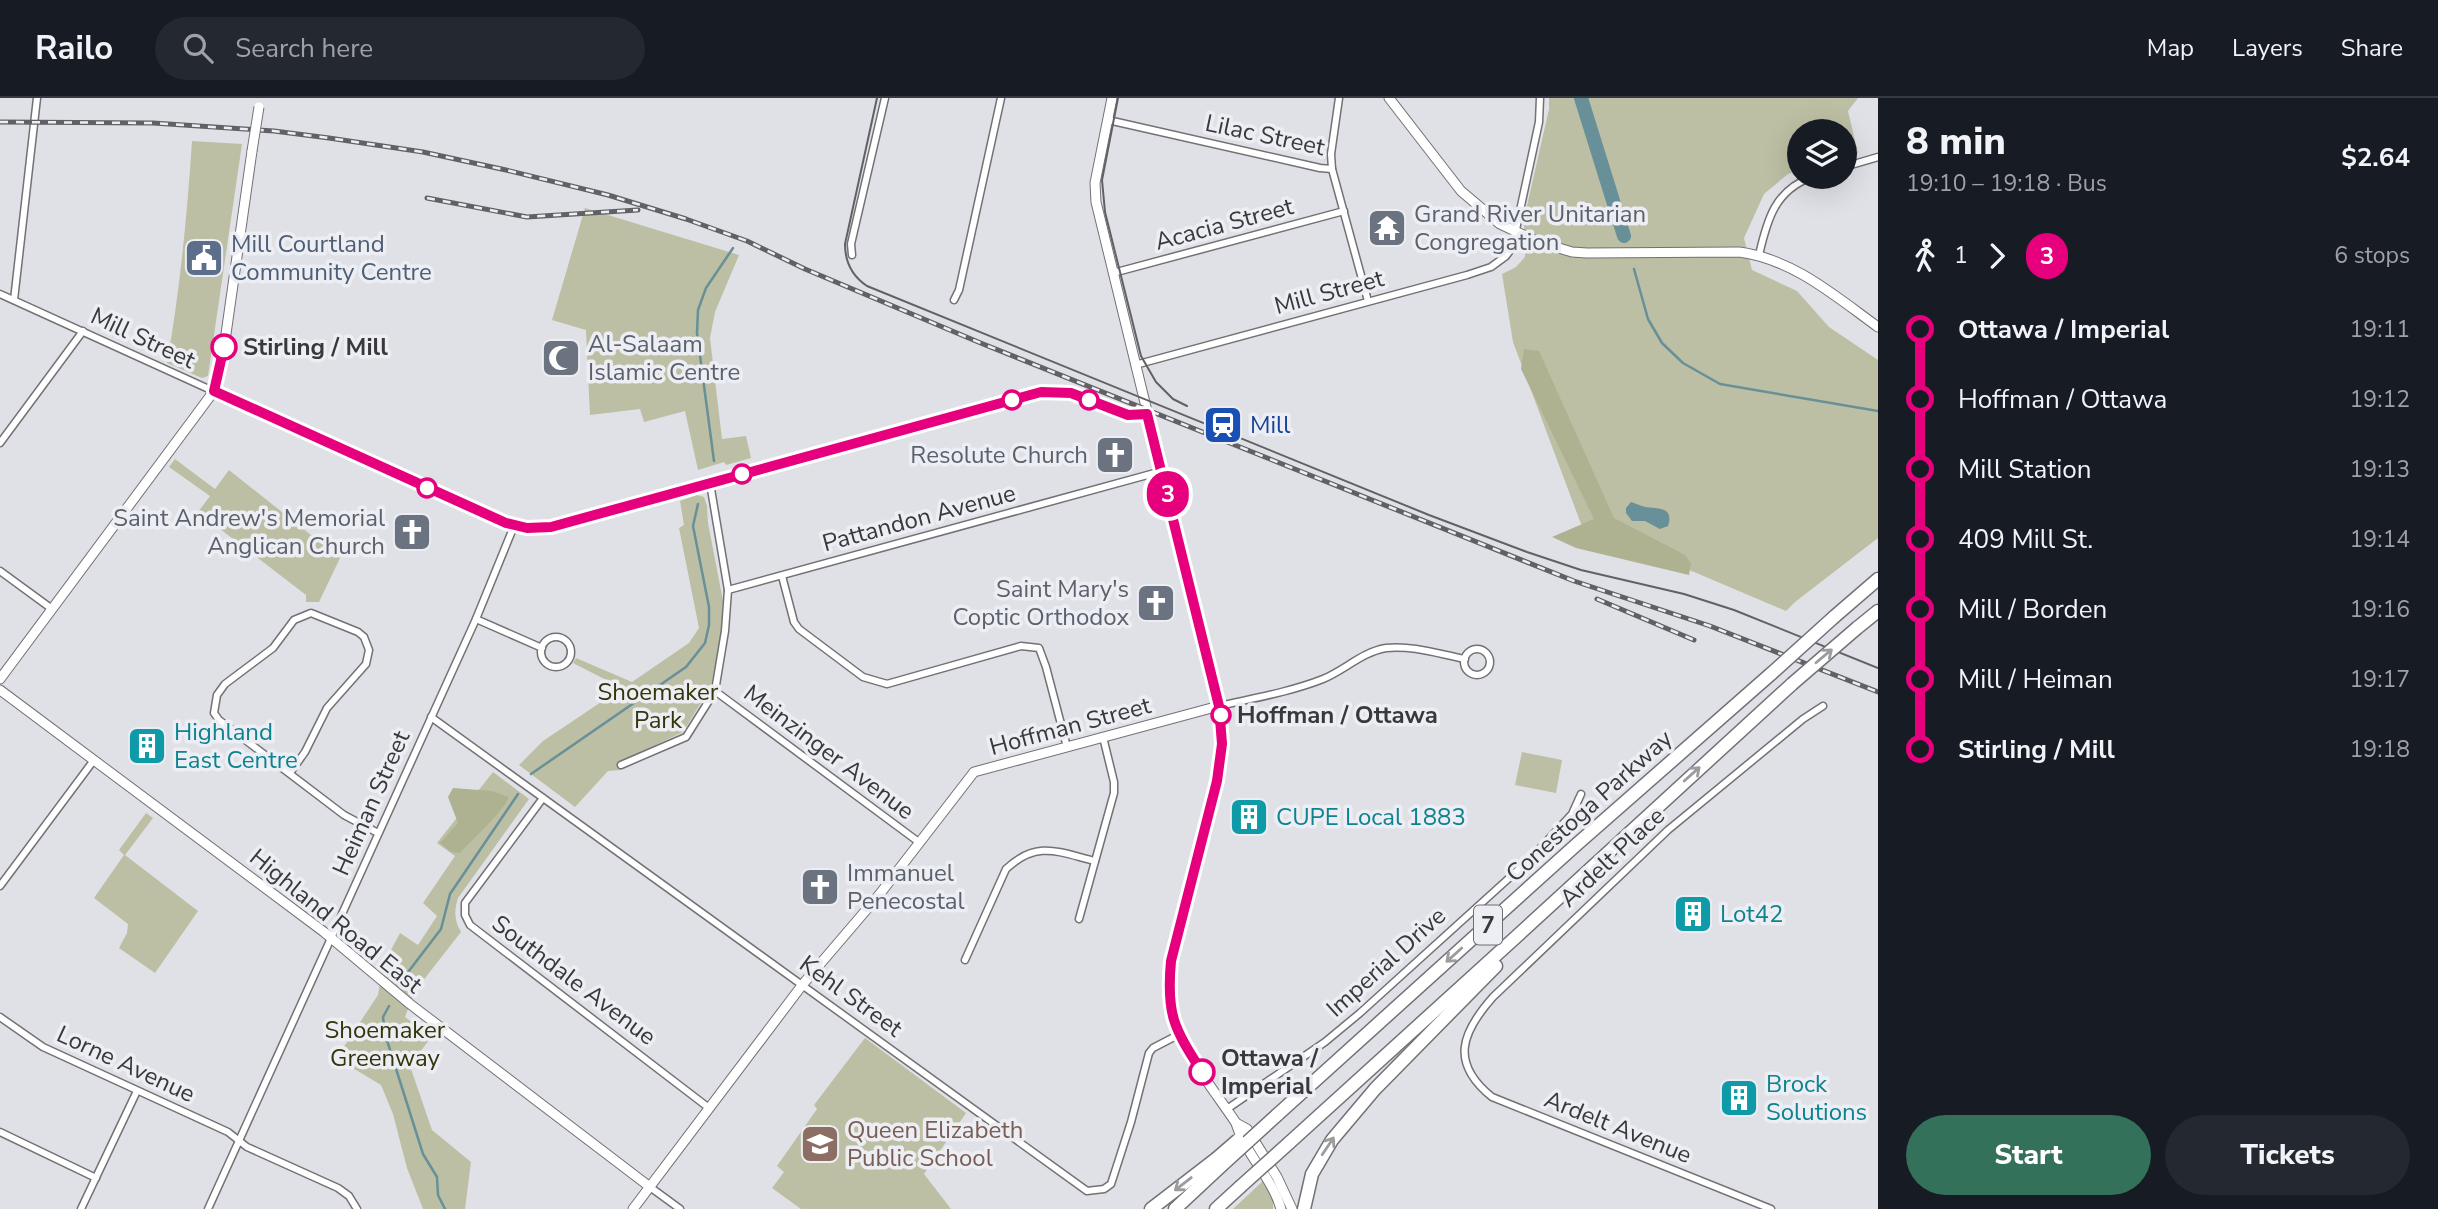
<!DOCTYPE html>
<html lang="en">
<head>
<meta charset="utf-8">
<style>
  :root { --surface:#171b24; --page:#242831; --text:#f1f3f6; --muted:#9ea1a6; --line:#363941; --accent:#34715b }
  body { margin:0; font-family:"Nunito Sans",sans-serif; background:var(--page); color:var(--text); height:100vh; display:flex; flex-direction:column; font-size:26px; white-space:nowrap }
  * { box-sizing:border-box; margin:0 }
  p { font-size:23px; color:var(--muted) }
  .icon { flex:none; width:38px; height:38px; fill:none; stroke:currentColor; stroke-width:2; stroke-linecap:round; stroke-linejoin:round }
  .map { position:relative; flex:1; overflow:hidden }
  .drawer { display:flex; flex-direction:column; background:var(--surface); width:560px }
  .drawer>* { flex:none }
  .badge { padding:0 14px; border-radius:23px; font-size:24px; line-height:46px }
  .tools { position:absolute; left:1787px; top:21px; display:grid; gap:14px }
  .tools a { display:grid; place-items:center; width:70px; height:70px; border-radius:50%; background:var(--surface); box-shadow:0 7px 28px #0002; font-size:35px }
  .map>.badge { position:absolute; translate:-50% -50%; box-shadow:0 0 0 4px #fff }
  .legs { display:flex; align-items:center; gap:10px; height:77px; padding:0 28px; font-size:23px }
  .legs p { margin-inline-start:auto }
  .head { display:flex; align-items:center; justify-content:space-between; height:119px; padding:0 28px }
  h1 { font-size:38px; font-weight:800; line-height:52px }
  .primary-button { display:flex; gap:14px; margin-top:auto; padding:14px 28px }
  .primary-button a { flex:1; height:80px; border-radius:42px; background:var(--accent); color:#fff; font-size:28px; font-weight:800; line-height:80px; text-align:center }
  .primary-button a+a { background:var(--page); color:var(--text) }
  ul { padding:0 28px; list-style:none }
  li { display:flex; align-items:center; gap:24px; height:70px; font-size:26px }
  li i { display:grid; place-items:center; width:10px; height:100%; margin:0 9px; background:currentColor }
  li i::after { content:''; width:18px; height:18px; margin:-9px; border:5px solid; border-radius:50%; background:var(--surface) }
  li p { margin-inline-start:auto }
  li:first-child i { background:linear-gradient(#0000 50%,currentColor 0) }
  li:last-child i { background:linear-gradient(currentColor 50%,#0000 0) }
  header { display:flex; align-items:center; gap:42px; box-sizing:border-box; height:98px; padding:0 35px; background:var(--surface); border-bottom:2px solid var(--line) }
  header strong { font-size:33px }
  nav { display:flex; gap:38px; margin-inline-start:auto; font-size:24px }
  .search { width:490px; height:63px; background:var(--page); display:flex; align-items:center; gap:18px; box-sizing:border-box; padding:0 24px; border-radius:38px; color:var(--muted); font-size:26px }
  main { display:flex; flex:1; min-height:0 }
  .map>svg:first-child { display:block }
  .green { fill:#bcbfa3 }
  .forest { fill:#aeb290 }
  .water { fill:#679099 }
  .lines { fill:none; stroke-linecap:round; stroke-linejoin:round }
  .stream { stroke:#679099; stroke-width:2.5 }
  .river { stroke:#679099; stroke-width:14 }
  .street-casing { stroke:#717176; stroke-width:9 }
  .secondary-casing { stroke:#717176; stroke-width:11 }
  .highway-casing { stroke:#717176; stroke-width:15 }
  .street { stroke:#fff; stroke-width:6 }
  .secondary { stroke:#fff; stroke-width:9 }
  .highway { stroke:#fff; stroke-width:12 }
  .tram { stroke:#616165; stroke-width:2 }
  .rail-casing { stroke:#616165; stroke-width:5 }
  .rail { stroke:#edeef4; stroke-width:2.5; stroke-dasharray:8; stroke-linecap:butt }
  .secondary-bridge-casing { stroke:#717176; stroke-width:11; stroke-linecap:butt }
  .highway-bridge-casing { stroke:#717176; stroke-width:15; stroke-linecap:butt }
  .secondary-bridge { stroke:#fff; stroke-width:9 }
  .highway-bridge { stroke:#fff; stroke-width:12 }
  .oneway { stroke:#9c9c9e }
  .line-1-casing { stroke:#fff; stroke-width:16 }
  .line-1 { stroke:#e6007e; stroke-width:10 }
  .stop-1-dot { fill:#fff; stroke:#e6007e; stroke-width:3.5 }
  .labels { text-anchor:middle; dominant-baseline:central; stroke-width:7; stroke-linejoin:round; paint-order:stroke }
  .shield { fill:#edeef4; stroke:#6f6f73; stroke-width:2 }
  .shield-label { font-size:23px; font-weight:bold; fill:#39393c }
  .street-label { font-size:24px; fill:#39393c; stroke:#edeef4 }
  .worship-label { font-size:24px; fill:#5b616d; stroke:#edeef4; text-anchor:start }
  .service-label { font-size:24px; fill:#4e5e75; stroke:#edeef4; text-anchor:start }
  .stop-label { font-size:24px; font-weight:bold; fill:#39393c; stroke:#edeef4; text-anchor:start }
  .transit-label { font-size:24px; fill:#164399; stroke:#edeef4; text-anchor:start }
  .park-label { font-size:24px; fill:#33350a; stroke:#edeef4 }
  .culture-label { font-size:24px; fill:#0d838f; stroke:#edeef4; text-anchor:start }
  .education-label { font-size:24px; fill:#785e54; stroke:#edeef4; text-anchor:start }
</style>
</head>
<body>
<header>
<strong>Railo</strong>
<div class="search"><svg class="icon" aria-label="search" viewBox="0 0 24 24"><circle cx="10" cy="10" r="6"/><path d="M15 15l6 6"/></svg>Search here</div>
<nav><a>Map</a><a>Layers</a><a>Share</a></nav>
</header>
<main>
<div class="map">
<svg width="1878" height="1111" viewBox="0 0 1878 1111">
  <rect width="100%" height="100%" fill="#e0e1e7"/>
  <g class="green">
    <path d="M1549,0H1858L1848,13L1858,55L1845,59L1844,33H1799V72L1788,76L1764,96L1744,140L1752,172L1797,193L1829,229L1878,262V440L1795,504L1786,513L1581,426L1513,244L1502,176L1516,169L1525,159L1524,121L1549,11Z"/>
    <path d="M192,43L242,46L208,278L202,280L167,265C180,192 187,118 192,43Z"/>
    <path d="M585,110L739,157L715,214L710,240L722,341L746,338L751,360L726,367L724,364L698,372L685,313L644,324L640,311L590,317L586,232L552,222Z"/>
    <path d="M175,361L215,391L229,372L340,460L319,504H306V497L198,414L210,398L169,369Z"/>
    <path d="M697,397L704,399L707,408L708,425L723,503L721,540L711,588L683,634L622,663L621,672L608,673L575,709L519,667L543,643L622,590L573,565L576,560L632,584L689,545L699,530L679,430L684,427L680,403Z"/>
    <path d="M1522,654L1562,662L1556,695L1515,687Z"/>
    <path d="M493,674L529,701L458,800C454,813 454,822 461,834L415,893L405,919L431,939L410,968L432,1032L471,1064L465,1111H423L407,1070L393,1016L381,987L341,963V953L378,897L383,867L400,835L418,847L437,818L423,805L455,758L437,745Z"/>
    <path d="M146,715L153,720L125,757L198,813L155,875L119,850L127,835L128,826L94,800L124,757L119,752Z"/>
    <path d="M865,940L966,1015L924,1076L951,1111H801L772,1090L784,1074L777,1068L817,1011L814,1007Z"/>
    <path d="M1264,1082L1273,1101V1111H1233Z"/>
  </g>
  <g class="forest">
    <path d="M1524,251L1539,253L1614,420L1685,457L1691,465L1689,477L1576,450L1552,439L1594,421L1521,271Z"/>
    <path d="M453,690L492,693L509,699C500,718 475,738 460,755L451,754L440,745L458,725L448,699Z"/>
  </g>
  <path class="water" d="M1631,404C1635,405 1638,407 1642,408C1654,412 1675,406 1668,428L1660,431L1645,423H1632L1626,415V410Z"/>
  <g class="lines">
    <g class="stream">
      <path d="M1634,171L1648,221L1662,245L1683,265L1720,286L1878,313"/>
      <path d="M714,363L697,235L698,212L706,190L733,150"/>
      <path d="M531,676L686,569L705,545L709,527V509L693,428L698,406"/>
      <path d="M402,882L441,831L450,796L518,696"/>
      <path d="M389,908L383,919L385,936L423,1056L437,1079L438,1097L445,1111"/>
    </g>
    <path class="river" d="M1581,0L1624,138"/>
    <g class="street-casing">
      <g id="street">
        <path d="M1339,0L1331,56L1332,71L1368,203"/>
        <path d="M1108,22L1320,70L1332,71"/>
        <path d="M1844,69L1878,59"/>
        <path d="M852,157L851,146L885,0"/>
        <path d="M1759,157C1767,122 1775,92 1812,79"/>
        <path d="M1113,175L1344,113"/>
        <path d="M0,196L446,399C482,414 511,433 551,429L1041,294L1071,295L1128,317L1147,316"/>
        <path d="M14,202L37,0"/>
        <path d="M954,202L959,192L1001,0"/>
        <path d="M1135,267L1467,177L1491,169L1506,158L1512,150L1539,24L1540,0"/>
        <path d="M0,345L83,233"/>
        <path d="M0,473L52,511"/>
        <path d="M782,478L794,524L799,531L863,579L887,586L1021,548L1039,550L1046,569L1067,649"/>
        <path d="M728,492L1162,373"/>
        <path d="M476,521L542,550"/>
        <circle cx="556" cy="554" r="15"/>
        <circle cx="1477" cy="564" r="13"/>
        <path d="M715,593L920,745"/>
        <path d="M1219,608C1254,600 1290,594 1323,581C1345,572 1362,554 1386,550C1412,547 1439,556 1465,561"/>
        <path d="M431,619L1087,1093L1104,1091L1111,1086L1131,1024L1149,955L1153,950L1178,937"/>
        <path d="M621,667L686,639L715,593L725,533L728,492L710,385"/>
        <path d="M290,675L305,654L327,610L366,566L369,552L364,539L358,534L311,515L294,522L273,550L225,586L217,597L214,615L219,622L344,717L378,735"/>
        <path d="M543,700L465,805V817L470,827L709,1010"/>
        <path d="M0,788L94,662"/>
        <path d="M1079,821L1114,695V684L1103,639"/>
        <path d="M965,862L1006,771C1037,742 1058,754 1095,763"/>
        <path d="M0,919L43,949L228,1034L247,1049L338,1090L349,1098L357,1111"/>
        <path d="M1227,1011L1325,944L1360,915L1529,762L1572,716L1581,696"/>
        <path d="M0,1034L96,1080"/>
        <path d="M650,1089L680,1111"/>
        <path d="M81,1111L137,993"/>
        <path d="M208,1111L476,521L514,428"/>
        <path d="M1771,1111L1492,999C1450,965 1461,935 1493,899L1668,732L1803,621L1823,608"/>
      </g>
    </g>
    <g class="secondary-casing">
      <g id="secondary">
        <path d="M1112,0L1095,85L1096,104L1219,608L1222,646L1217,683L1171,863C1169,884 1168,903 1174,923C1181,952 1219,999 1236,1025C1245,1056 1272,1079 1281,1111"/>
        <path d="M1389,0L1461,93L1500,126L1536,143L1572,154L1587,155L1739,154C1793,161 1835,198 1878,229"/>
        <path d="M0,581L214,293L222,264L252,53"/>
        <path d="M0,592L324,834L410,906L650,1089"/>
        <path d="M1236,1025L1247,1031L1277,1079L1292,1111"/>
        <path d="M633,1111L803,886L879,797L974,674L1219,608"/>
      </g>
    </g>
    <g class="highway-casing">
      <g id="highway">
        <path d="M1834,519L1878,481"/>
        <path d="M1857,530L1878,513"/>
        <path d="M1277,1017L1576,747L1772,575"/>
        <path d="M1289,1045L1516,839L1792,586"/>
        <path d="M1151,1111L1216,1061"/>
        <path d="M1175,1111L1221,1068"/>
        <path d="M1216,1111L1240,1089"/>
        <path d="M1304,1111L1312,1076L1332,1042L1375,991L1496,868"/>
      </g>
    </g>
    <use href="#street" class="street"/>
    <use href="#secondary" class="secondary"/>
    <use href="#highway" class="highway"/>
    <g class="tram">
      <path d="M877,0L845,146C845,164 852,178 867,188L1429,417L1527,454L1581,472L1684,496L1734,512L1878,570"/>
      <path d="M1118,0L1102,82L1105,114L1141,258L1156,284L1173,301L1187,308"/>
    </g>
    <g class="rail-casing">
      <g id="rail">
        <path d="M0,24L153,25L274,33L329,40L423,54L506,72L608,97L686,121L747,143L805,171L983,246L1574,483L1710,528L1878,594"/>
        <path d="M427,100L527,119L638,112"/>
        <path d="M1597,501L1694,542"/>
      </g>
    </g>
    <use href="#rail" class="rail"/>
    <g class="secondary-bridge-casing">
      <path id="secondary-bridge" d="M252,53L259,9"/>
    </g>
    <g class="highway-bridge-casing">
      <g id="highway-bridge">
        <path d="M1772,575L1834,519"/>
        <path d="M1792,586L1857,530"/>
        <path d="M1216,1061L1238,1042"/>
        <path d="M1221,1068L1277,1017"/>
        <path d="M1240,1089L1289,1045"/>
      </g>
    </g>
    <use href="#secondary-bridge" class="secondary-bridge"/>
    <use href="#highway-bridge" class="highway-bridge"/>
  </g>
  <defs><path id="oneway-shaft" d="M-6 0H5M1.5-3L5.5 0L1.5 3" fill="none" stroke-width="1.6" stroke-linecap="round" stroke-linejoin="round" transform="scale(1.75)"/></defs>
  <g class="oneway">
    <use href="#oneway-shaft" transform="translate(1824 558) rotate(-40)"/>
    <use href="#oneway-shaft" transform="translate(1692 676) rotate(-42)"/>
    <use href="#oneway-shaft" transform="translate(1454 857) rotate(138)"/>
    <use href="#oneway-shaft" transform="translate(1328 1048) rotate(-56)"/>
    <use href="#oneway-shaft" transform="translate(1183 1086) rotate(142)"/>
  </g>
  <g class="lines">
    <g class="line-1-casing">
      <path id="line-1" d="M224,249L214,293L506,425L527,430L551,429L1041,294L1071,295L1128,317L1147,316L1219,608L1222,646L1217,683L1171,863C1166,917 1174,930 1202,974"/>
    </g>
    <use href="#line-1" class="line-1"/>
  </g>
  <defs>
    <g id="temple-square" transform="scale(2.0125)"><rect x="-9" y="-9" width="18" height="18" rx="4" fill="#6b7280" stroke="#edeef4"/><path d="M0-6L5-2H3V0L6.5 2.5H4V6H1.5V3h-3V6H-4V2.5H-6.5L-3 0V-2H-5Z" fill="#fff"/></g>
    <g id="civic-square" transform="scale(2.0125)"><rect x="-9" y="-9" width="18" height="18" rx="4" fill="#5c6f8a" stroke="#edeef4"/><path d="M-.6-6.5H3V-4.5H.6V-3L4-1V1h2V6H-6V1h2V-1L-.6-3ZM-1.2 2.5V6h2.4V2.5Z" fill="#fff"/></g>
    <g id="mosque-square" transform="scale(2.0125)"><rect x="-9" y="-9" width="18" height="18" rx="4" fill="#6b7280" stroke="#edeef4"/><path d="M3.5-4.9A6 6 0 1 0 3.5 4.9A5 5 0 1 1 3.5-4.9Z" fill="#fff"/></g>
    <g id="station-square" transform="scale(2.0125)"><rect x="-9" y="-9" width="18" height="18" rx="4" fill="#1a4fb4" stroke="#edeef4"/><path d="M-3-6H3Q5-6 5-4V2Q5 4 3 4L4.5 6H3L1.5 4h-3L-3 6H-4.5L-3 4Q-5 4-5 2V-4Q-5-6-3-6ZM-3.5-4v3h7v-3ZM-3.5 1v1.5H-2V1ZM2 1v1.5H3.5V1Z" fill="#fff"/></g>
    <g id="church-square" transform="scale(2.0125)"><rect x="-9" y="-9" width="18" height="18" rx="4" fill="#6b7280" stroke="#edeef4"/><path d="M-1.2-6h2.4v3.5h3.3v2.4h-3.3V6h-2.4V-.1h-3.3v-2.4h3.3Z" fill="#fff"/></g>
    <g id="building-square" transform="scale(2.0125)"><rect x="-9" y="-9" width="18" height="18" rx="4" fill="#0f9aa8" stroke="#edeef4"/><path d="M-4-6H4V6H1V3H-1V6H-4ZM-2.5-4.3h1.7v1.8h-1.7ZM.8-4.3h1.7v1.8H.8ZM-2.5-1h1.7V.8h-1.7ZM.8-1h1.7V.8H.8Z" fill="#fff"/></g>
    <g id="school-square" transform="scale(2.0125)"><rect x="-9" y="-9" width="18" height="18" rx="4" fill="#8d6e63" stroke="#edeef4"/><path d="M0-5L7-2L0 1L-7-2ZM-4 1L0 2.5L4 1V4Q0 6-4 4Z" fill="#fff"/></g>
  </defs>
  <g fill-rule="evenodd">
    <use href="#temple-square" x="1387" y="130"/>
    <use href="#civic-square" x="204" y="160"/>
    <use href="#mosque-square" x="561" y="260"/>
    <use href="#station-square" x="1223" y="327"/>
    <use href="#church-square" x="1115" y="357"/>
    <use href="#church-square" x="412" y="434"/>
    <use href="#church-square" x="1156" y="505"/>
    <use href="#building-square" x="147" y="648"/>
    <use href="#building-square" x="1249" y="719"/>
    <use href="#church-square" x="820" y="789"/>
    <use href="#building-square" x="1693" y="816"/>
    <use href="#building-square" x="1739" y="1000"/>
    <use href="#school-square" x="820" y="1046"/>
  </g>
  <g class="stop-1-dot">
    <circle cx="224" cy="249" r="12"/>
    <circle cx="1012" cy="302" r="9"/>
    <circle cx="1089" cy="302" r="9"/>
    <circle cx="742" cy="376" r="9"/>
    <circle cx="427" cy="390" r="9"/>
    <circle cx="1221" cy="617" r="9"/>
    <circle cx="1202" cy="974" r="12"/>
  </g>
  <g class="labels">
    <rect class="shield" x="1474" y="807.5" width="28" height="39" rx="5"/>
    <g class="shield-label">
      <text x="1488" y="827">7</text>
    </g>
    <g class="street-label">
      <text transform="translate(1265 37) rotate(12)">Lilac Street</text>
      <text transform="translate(1224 126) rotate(-15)">Acacia Street</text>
      <text transform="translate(1329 194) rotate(-15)">Mill Street</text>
      <text transform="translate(143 240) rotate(25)">Mill Street</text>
      <text transform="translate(919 420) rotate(-15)">Pattandon Avenue</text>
      <text transform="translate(1070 628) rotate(-15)">Hoffman Street</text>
      <text transform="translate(829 654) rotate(37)">Meinzinger Avenue</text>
      <text transform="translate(371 705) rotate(-66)">Heiman Street</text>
      <text transform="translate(1589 708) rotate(-42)">Conestoga Parkway</text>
      <text transform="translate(1612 759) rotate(-43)">Ardelt Place</text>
      <text transform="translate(336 823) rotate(39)">Highland Road East</text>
      <text transform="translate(1386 864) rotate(-42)">Imperial Drive</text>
      <text transform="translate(574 882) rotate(37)">Southdale Avenue</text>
      <text transform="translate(851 898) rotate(36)">Kehl Street</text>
      <text transform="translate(126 966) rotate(25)">Lorne Avenue</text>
      <text transform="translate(1618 1029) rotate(22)">Ardelt Avenue</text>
    </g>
    <g class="worship-label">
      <text x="1414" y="116">Grand River Unitarian<tspan x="1414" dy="28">Congregation</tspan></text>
      <text x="588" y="246">Al-Salaam<tspan x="588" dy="28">Islamic Centre</tspan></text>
      <text x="1088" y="357" text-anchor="end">Resolute Church</text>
      <text x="385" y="420" text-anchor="end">Saint Andrew's Memorial<tspan x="385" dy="28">Anglican Church</tspan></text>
      <text x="1129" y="491" text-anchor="end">Saint Mary's<tspan x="1129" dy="28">Coptic Orthodox</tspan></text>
      <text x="847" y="775">Immanuel<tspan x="847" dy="28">Penecostal</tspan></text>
    </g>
    <g class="service-label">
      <text x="231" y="146">Mill Courtland<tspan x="231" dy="28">Community Centre</tspan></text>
    </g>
    <g class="stop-label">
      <text x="243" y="249">Stirling / Mill</text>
      <text x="1237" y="617">Hoffman / Ottawa</text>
      <text x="1221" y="960">Ottawa /<tspan x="1221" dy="28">Imperial</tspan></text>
    </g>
    <g class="transit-label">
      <text x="1250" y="327">Mill</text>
    </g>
    <g class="park-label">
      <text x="658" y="594">Shoemaker<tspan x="658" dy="28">Park</tspan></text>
      <text x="385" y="932">Shoemaker<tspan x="385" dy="28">Greenway</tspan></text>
    </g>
    <g class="culture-label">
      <text x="174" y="634">Highland<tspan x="174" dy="28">East Centre</tspan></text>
      <text x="1276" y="719">CUPE Local 1883</text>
      <text x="1720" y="816">Lot42</text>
      <text x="1766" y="986">Brock<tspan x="1766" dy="28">Solutions</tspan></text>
    </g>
    <g class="education-label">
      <text x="847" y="1032">Queen Elizabeth<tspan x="847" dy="28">Public School</tspan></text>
    </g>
  </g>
</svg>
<div class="tools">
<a><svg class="icon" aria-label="layers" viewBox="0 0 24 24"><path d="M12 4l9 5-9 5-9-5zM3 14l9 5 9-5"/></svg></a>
</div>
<b class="badge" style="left:1168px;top:396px;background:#e6007e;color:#fff">3</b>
</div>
<section class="drawer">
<div class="head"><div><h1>8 min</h1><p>19:10 – 19:18 · Bus</p></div><b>$2.64</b></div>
<div class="legs"><svg class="icon" aria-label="walk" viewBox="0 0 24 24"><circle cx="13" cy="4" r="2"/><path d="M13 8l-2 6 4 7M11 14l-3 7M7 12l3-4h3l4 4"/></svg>1<svg class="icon" aria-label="forward" viewBox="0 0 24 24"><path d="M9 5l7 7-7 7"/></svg><b class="badge" style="background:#e6007e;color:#fff">3</b><p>6 stops</p></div>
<ul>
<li><i style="color:#e6007e"></i><b>Ottawa / Imperial</b><p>19:11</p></li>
<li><i style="color:#e6007e"></i><span>Hoffman / Ottawa</span><p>19:12</p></li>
<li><i style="color:#e6007e"></i><span>Mill Station</span><p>19:13</p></li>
<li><i style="color:#e6007e"></i><span>409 Mill St.</span><p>19:14</p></li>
<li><i style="color:#e6007e"></i><span>Mill / Borden</span><p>19:16</p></li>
<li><i style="color:#e6007e"></i><span>Mill / Heiman</span><p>19:17</p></li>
<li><i style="color:#e6007e"></i><b>Stirling / Mill</b><p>19:18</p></li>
</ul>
<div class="primary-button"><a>Start</a><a>Tickets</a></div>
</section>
</main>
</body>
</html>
